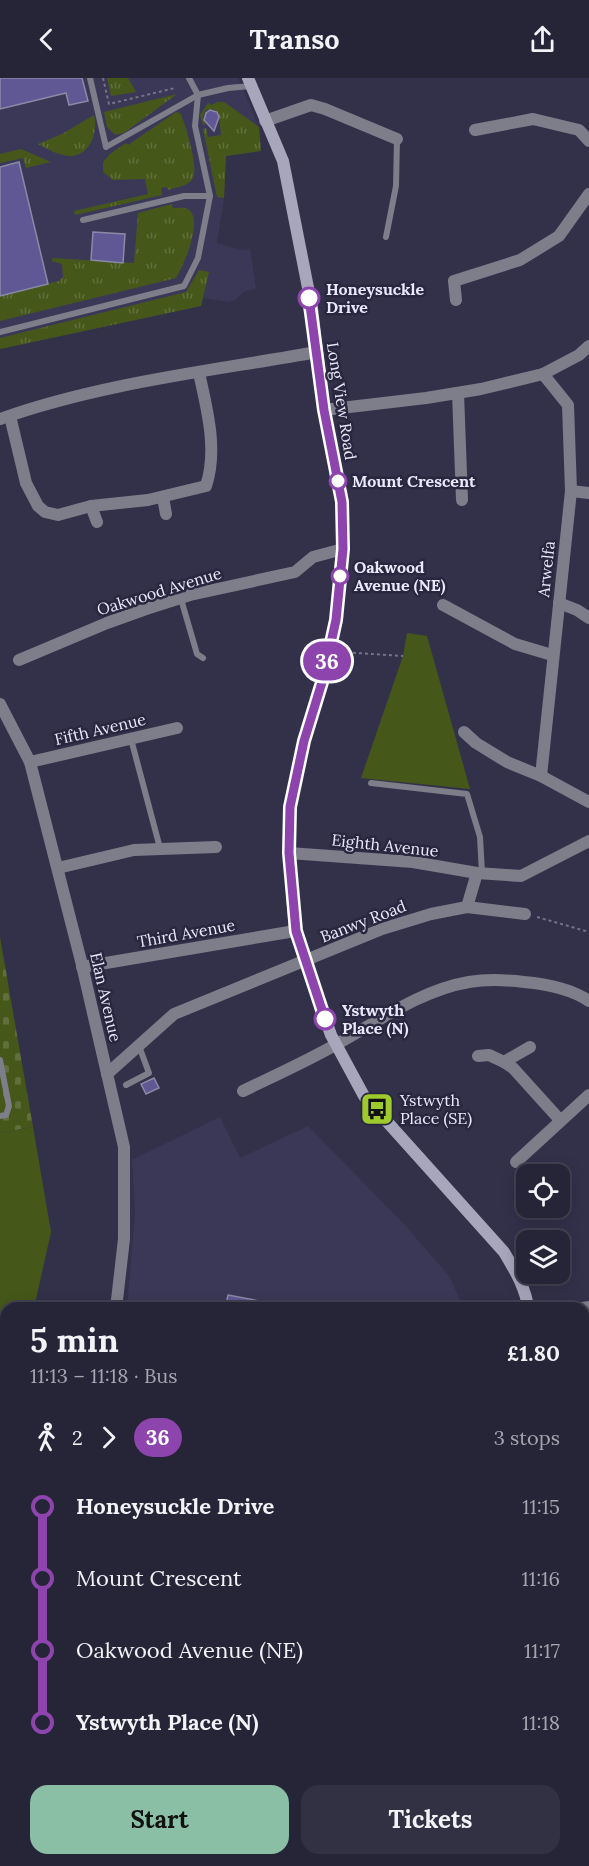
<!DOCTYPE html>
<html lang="en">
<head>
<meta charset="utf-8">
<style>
  :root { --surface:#262538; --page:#323143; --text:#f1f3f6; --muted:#a4a5ae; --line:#424253; --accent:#8abfa5 }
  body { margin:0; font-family:Lora,serif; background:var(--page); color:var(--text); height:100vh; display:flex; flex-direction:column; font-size:22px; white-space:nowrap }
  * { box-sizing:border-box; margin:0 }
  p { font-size:20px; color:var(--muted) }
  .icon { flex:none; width:33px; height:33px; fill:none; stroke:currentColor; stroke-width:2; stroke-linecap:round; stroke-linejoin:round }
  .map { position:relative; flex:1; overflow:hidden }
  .sheet { position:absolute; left:0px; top:1224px; width:590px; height:564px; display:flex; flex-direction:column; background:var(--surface); border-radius:18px 18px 0 0; box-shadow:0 3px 15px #0003,0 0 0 2px var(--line) }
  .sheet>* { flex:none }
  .badge { padding:0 12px; border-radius:20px; font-size:21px; line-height:39px }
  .controls { position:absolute; left:516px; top:1086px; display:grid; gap:12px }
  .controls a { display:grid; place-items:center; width:54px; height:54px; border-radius:12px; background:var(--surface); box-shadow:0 3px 15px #0003,0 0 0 2px var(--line); font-size:30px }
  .map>.badge { position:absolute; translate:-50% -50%; box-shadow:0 0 0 3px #fff }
  .legs { display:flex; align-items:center; gap:9px; height:66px; padding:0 30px; font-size:20px }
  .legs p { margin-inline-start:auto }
  .head { display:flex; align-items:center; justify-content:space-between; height:102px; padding:0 30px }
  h1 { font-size:33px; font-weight:800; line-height:45px }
  .button { display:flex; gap:12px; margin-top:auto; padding:12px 30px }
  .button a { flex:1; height:69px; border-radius:18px; background:var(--accent); color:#111; font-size:24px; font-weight:800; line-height:69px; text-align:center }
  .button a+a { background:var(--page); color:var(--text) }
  ul { padding:0 30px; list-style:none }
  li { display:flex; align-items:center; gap:21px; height:72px; font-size:22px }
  li i { display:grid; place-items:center; width:9px; height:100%; margin:0 8px; background:currentColor }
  li i::after { content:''; width:15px; height:15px; margin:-8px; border:4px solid; border-radius:50%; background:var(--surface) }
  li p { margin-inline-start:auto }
  li:first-child i { background:linear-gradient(#0000 50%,currentColor 0) }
  li:last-child i { background:linear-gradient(currentColor 50%,#0000 0) }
  header { display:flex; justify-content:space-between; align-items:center; height:78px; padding:0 30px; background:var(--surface); font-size:27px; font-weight:800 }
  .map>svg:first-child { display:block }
  .built { fill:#3b3857 }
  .grass { fill:url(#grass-tufts) }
  .cemetery { fill:url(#cemetery-stones) }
  .park { fill:#45581a }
  .building { fill:#5f5895; stroke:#8b89a6; stroke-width:1.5 }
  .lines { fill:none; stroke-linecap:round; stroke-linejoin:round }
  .path { stroke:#757389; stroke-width:2; stroke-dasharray:3 3; stroke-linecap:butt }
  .lane { stroke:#7e7d8a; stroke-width:6 }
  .street { stroke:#7e7d8a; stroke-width:12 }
  .secondary { stroke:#a7a6bb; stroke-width:12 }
  .line-1-casing { stroke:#fff; stroke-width:14 }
  .line-1 { stroke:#8e44ad; stroke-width:9 }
  .stop-1-dot { fill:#fff; stroke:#8e44ad; stroke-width:3 }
  .labels { text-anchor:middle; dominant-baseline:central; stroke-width:5; stroke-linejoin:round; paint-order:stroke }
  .stop-label { font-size:16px; font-weight:bold; fill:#eae9fa; stroke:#29273f; text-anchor:start }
  .street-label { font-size:16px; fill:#eae9fa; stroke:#29273f }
  .poi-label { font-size:16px; fill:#eae9fa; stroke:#29273f; text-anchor:start }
</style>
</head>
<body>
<header><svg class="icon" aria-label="back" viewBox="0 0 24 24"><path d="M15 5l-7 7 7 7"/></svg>Transo<svg class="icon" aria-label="share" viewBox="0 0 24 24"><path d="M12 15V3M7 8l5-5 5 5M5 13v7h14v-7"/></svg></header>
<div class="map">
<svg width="589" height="1788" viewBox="0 0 589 1788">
  <defs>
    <pattern id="grass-tufts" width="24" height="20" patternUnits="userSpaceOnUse" patternTransform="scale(1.5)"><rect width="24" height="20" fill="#45581a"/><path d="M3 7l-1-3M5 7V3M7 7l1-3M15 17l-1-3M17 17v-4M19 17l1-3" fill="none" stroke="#60703c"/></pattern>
    <pattern id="cemetery-stones" width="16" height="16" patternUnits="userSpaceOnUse" patternTransform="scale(1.5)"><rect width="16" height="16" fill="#45581a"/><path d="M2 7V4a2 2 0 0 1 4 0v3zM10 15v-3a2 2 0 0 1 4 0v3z" fill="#60703c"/></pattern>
  </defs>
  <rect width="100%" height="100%" fill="#33314a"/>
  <g class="built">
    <path d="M0,0H238L259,49L261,73L226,78L224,120L217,165L240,172L250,171L256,211L245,213L235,222L228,224L203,220L201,228L0,271Z"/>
    <path d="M220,1039L240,1080L308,1048L401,1143L449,1198L464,1230H127L135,1135L132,1082Z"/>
  </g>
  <g class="grass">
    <path d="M107,0H128L136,14L111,18Z"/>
    <path d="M177,16L124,55L115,57L107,49L104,34Z"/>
    <path d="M218,24H224L259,49L261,73L226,78L224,120L217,119L203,51L206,50L208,59L221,57L219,36L213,31L206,32L203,38L205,46L203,47L200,37L208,25L211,27Z"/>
    <path d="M176,34L180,35C185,44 199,91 193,100C189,108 176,109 168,112L167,109L161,110L162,117L75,137L74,133L148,116L145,101L113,102L103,94V84L110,76L126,65L128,67Z"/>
    <path d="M94,37C98,53 91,77 71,78C59,78 48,71 38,66L62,56Z"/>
    <path d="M21,71L51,84L26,90L23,80L0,85V76Z"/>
    <path d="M172,126L173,130C178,130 183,129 188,131C204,141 184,187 176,200L0,243V218L59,203L63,199L62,186L52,183V180L134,185L138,135Z"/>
    <path d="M199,192L209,194L201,228L0,271V260L186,214Z"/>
  </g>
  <path class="cemetery" d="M0,859L33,1049L0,1055Z"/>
  <g class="park">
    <path d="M407,555L427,558L470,711L361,700L403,578Z"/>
    <path d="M33,1049L51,1154L34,1230H6V1236L0,1233V1055Z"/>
  </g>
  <g class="building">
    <path d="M0,0H82L88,23L69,27L66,15L0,31Z"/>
    <path d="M210,32L217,34L219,39L214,53L204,42L206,35Z"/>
    <path d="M19,84L48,206L0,218V89Z"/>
    <path d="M93,154L125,156L123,185L91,182Z"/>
    <path d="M154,1000L159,1010L146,1016L141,1006Z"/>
    <path d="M228,1217L270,1225L269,1230H225Z"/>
  </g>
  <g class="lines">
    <g class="path">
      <path d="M103,0L109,26L175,10"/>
      <path d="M341,574L403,578"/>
      <path d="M537,839L589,854"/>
      <path d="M0,1400L6,1392"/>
      <path d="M584,1577L589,1573"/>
    </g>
    <g class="lane">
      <path d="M90,0L106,69L198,17"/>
      <path d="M189,0L198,17L228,10L251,8"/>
      <path d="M83,142L184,118H210"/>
      <path d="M386,159L396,108L397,61"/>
      <path d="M0,254L184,208L198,180L210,118L195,48L198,17"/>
      <path d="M181,521L197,576L203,580"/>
      <path d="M131,661L160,770"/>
      <path d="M371,705L467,716L480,759L482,795"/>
      <path d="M0,982L9,1028L6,1037L0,1038"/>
      <path d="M126,1007L149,995L139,968"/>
    </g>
    <g class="street">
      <path d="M265,43L311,27L325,31L397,61"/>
      <path d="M475,52L533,41L579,52L589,63"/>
      <path d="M456,222L454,203L520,182L559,158L589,116"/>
      <path d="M458,315L462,422"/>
      <path d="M324,332L426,320L481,311L543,296L579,277L589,268"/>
      <path d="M10,338L26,405L38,428L45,434L58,437L91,428L148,422L206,408C218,372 207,331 199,295"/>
      <path d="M0,341C101,305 211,293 317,274"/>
      <path d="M571,413L589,415"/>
      <path d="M163,419L166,436"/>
      <path d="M91,428L97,444"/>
      <path d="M559,525L577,532L589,540"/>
      <path d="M443,527L515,566L552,577"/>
      <path d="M19,582L107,545L146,531L190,517L295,494L313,479L343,471"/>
      <path d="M0,626L30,684L81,883L124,1069V1161L117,1222L114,1230"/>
      <path d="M464,654L476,665L507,684L541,698L589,724"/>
      <path d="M30,684L177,650"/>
      <path d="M541,698L571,413L568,327L543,296"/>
      <path d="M289,775L413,784L477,795L521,798L589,763"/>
      <path d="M58,790L134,772L216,769"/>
      <path d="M467,829L477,795"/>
      <path d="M82,889L295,853"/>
      <path d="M478,978L489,977L504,984L530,969"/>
      <path d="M504,984L513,990L560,1042"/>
      <path d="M107,996L174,936L382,851L431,836L467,829L525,836"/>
      <path d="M243,1013C274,998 307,983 337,966C379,943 421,912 469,904C487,901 507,902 524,904C546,906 570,910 589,923"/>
      <path d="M516,1084L589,1017"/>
      <path d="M583,1230L589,1229"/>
      <path d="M584,1476L589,1483"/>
      <path d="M584,1744L589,1752"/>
      <path d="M229,1782L233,1788"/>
      <path d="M297,1788L304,1782"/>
      <path d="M503,1788L511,1782"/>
    </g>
    <g class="secondary">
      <path d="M248,0L283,83L312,230L324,332L342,424L343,471L336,542L323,601L304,663L290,729L289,775L295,853L331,957L364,1018L504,1174C514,1191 526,1210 528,1230"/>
      <path d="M584,1418L589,1433"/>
      <path d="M584,1457L589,1440"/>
      <path d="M0,1719L6,1717"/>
    </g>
  </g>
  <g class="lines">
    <g class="line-1-casing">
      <path id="line-1" d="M309,220L324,332L342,424L343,471L336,542L323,601L304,663L290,729L289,775L296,853L325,941"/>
    </g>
    <use href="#line-1" class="line-1"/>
  </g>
  <defs>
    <g id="bus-square" transform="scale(1.725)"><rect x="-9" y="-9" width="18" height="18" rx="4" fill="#9fca2d" stroke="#29273f"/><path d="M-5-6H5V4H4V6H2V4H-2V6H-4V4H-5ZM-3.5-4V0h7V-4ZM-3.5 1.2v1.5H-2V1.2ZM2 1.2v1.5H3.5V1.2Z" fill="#111"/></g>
  </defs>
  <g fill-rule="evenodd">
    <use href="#bus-square" x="377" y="1031"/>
  </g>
  <g class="stop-1-dot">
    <circle cx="309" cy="220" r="10"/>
    <circle cx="338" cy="403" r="8"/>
    <circle cx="340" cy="498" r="8"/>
    <circle cx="325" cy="941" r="10"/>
  </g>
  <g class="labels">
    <g class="stop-label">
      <text x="326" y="211">Honeysuckle<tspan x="326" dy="18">Drive</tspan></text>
      <text x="352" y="403">Mount Crescent</text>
      <text x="354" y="489">Oakwood<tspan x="354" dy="18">Avenue (NE)</tspan></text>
      <text x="342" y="932">Ystwyth<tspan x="342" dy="18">Place (N)</tspan></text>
    </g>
    <g class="street-label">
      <text transform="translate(342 323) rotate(81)">Long View Road</text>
      <text transform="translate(546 491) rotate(-84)">Arwelfa</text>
      <text transform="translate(159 513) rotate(-17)">Oakwood Avenue</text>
      <text transform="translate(100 651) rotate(-13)">Fifth Avenue</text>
      <text transform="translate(385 767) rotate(6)">Eighth Avenue</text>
      <text transform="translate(363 843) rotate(-21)">Banwy Road</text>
      <text transform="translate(186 855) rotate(-10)">Third Avenue</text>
      <text transform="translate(106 919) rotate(77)">Elan Avenue</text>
    </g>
    <g class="poi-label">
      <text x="400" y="1022">Ystwyth<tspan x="400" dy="18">Place (SE)</tspan></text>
    </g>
  </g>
</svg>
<div class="controls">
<a><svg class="icon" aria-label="locate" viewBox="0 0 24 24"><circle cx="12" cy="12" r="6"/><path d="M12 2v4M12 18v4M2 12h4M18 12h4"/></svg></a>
<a><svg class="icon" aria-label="layers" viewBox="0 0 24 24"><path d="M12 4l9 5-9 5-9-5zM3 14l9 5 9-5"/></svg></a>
</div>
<b class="badge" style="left:327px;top:583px;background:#8e44ad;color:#fff">36</b>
<section class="sheet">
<div class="head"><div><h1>5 min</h1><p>11:13 – 11:18 · Bus</p></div><b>£1.80</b></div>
<div class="legs"><svg class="icon" aria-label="walk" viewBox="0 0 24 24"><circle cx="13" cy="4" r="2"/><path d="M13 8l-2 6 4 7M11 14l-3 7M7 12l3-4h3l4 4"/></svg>2<svg class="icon" aria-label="forward" viewBox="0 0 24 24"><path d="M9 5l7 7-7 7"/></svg><b class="badge" style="background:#8e44ad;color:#fff">36</b><p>3 stops</p></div>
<ul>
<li><i style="color:#8e44ad"></i><b>Honeysuckle Drive</b><p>11:15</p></li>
<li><i style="color:#8e44ad"></i><span>Mount Crescent</span><p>11:16</p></li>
<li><i style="color:#8e44ad"></i><span>Oakwood Avenue (NE)</span><p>11:17</p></li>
<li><i style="color:#8e44ad"></i><b>Ystwyth Place (N)</b><p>11:18</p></li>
</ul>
<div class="button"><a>Start</a><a>Tickets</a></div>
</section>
</div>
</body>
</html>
